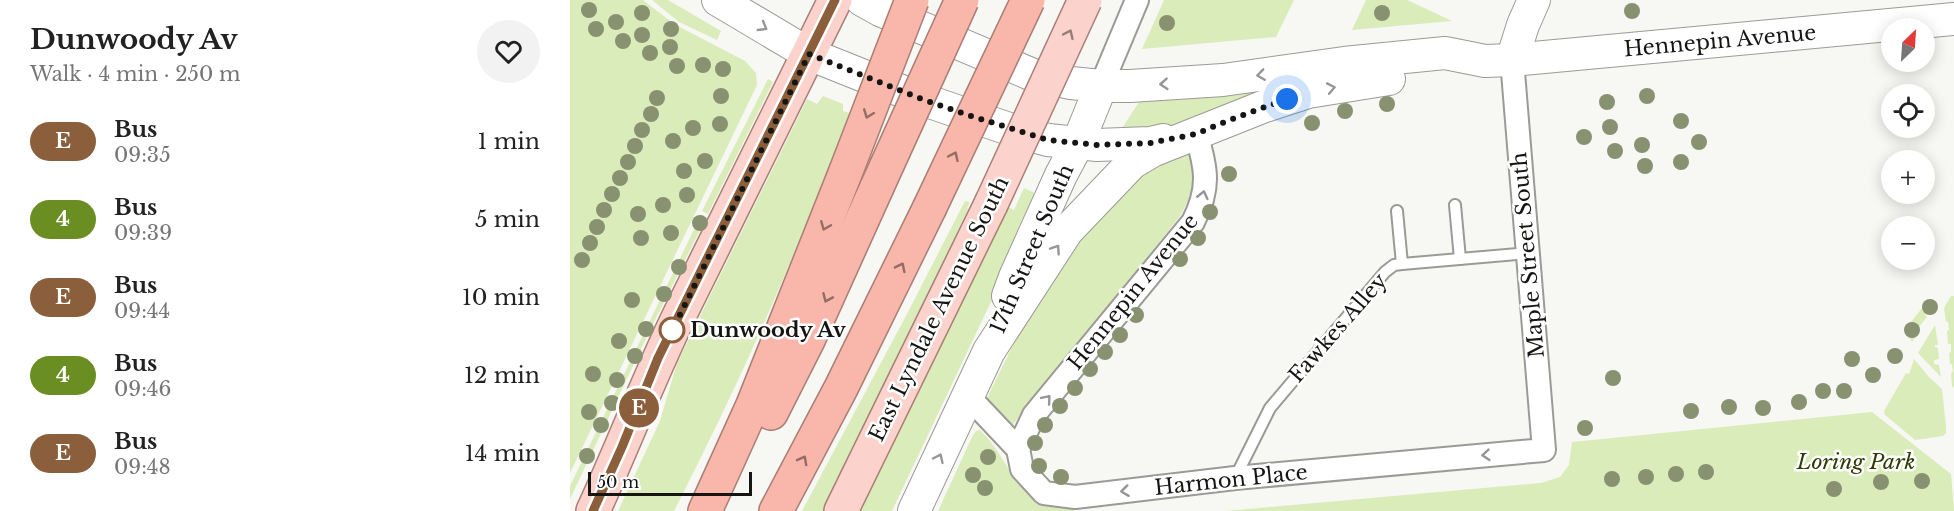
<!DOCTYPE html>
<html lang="en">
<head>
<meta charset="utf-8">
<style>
  :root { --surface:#fff; --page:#f2f2f2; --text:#222; --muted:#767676 }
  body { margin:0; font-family:"Libre Baskerville",serif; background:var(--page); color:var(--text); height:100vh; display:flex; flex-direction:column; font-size:22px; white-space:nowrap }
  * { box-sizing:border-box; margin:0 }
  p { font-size:20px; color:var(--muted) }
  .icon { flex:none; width:33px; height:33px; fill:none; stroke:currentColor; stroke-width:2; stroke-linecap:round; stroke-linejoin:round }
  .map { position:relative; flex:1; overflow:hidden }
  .sheet { display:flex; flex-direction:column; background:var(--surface); width:570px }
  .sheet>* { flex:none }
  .badge { padding:0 12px; border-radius:20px; font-size:21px; line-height:39px }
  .needle { width:39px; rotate:25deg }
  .buttons { position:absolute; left:1311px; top:18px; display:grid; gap:12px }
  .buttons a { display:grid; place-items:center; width:54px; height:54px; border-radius:50%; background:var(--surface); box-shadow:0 3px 15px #0003; font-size:30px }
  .scale { position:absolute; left:18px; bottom:15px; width:164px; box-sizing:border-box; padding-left:6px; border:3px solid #151513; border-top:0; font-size:16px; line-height:21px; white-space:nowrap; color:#151513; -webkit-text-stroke:4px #fff; paint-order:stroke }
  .you { position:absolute; width:30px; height:30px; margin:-15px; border:4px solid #fff; border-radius:50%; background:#1a73e8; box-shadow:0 0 0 9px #1a73e833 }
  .map>.badge { position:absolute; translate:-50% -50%; box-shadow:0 0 0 3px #fff }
  .round { display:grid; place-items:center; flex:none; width:63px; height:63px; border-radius:32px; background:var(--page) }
  .headline { display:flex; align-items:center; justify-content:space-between; height:102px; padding:0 30px }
  h1 { font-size:28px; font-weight:700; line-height:45px }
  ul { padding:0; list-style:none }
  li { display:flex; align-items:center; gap:18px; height:78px; padding:0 30px }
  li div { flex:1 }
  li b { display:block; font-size:22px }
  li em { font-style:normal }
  li .badge { min-width:66px; font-weight:700; text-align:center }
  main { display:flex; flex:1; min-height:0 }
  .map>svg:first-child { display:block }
  .green { fill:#daecba }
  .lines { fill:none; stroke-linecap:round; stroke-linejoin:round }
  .lane-casing { stroke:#9b9a97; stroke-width:14 }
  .street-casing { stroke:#9b9a97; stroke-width:26 }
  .secondary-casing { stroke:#9b9a97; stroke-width:34 }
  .primary-casing { stroke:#a97e75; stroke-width:36 }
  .highway-casing { stroke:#a97e75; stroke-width:36 }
  .lane { stroke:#fff; stroke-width:10 }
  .street { stroke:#fff; stroke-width:22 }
  .secondary { stroke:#fff; stroke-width:32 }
  .primary { stroke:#fbd3cc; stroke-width:33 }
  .highway { stroke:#f9b6aa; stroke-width:33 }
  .primary-bridge-casing { stroke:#a97e75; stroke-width:36; stroke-linecap:butt }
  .highway-bridge-casing { stroke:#a97e75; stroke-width:36; stroke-linecap:butt }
  .primary-bridge { stroke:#fbd3cc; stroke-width:33 }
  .highway-bridge { stroke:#f9b6aa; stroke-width:33 }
  .tree { fill:#889170 }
  .oneway { stroke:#969695 }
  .oneway2 { stroke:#947e79 }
  .oneway3 { stroke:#926e66 }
  .line-casing { stroke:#fff; stroke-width:14 }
  .line { stroke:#8b5e3c; stroke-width:9 }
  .walk { stroke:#151513; stroke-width:6; stroke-dasharray:0 10.8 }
  .stop-dot { fill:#fff; stroke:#8b5e3c; stroke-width:3 }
  .labels { text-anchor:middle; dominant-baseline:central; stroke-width:5; stroke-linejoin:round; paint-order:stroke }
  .street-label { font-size:21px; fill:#151513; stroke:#fff }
  .stop-label { font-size:21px; font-weight:bold; fill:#151513; stroke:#fff; text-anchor:start }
  .park-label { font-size:21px; font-style:italic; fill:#2e3d04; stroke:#fff }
</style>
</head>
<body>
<main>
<section class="sheet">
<div class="headline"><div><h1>Dunwoody Av</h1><p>Walk · 4 min · 250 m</p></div><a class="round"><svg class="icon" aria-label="heart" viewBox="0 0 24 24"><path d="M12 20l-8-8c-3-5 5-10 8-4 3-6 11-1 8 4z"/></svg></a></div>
<ul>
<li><span class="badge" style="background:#8b5e3c;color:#fff">E</span><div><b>Bus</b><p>09:35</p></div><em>1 min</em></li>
<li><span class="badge" style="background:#6b8e23;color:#fff">4</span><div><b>Bus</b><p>09:39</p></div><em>5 min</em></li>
<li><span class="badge" style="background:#8b5e3c;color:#fff">E</span><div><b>Bus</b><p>09:44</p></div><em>10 min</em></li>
<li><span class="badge" style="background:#6b8e23;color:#fff">4</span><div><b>Bus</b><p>09:46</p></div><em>12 min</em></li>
<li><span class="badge" style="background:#8b5e3c;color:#fff">E</span><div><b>Bus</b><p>09:48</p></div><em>14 min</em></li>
</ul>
</section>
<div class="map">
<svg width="1384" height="511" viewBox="0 0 1384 511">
  <rect width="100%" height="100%" fill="#f7f7f3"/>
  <g class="green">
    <path d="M0,0H73L104,24L175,61L186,73L187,85L0,473Z"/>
    <path d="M82,0H98L151,31L147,40L109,22Z"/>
    <path d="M594,0H724L706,37L572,49Z"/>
    <path d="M796,0H837L882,21L782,30Z"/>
    <path d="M198,79L203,82L138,214L132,211Z"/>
    <path d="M711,83L634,119L587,131L549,133L569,102Z"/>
    <path d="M253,96L273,104V111L279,113C230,248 170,382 104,511H48L90,421L107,363L237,99L247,104Z"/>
    <path d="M621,149C631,172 621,196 610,216L441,427L415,402L463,304L519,225L576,164Z"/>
    <path d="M454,188L463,192L466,197L462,215L322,511H285L432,204L444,210Z"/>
    <path d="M395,201L400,202L397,208L398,209L256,511H232L337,314Z"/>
    <path d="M131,215L136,218L79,332L0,499V486Z"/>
    <path d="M1381,296H1384V388L1382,386L1381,373L1383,372L1382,364H1380L1379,353L1381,352V344H1378L1377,331L1379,330L1378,322H1376L1374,308Z"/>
    <path d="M1363,299V308L1355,315L1357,317L1347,329L1349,331L1342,342L1335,329L1358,301Z"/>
    <path d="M1365,325L1368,345H1365V347L1368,348L1369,359L1364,360V364L1369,365L1371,377L1348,353Z"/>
    <path d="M1344,359L1359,377L1372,389L1376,427V433L1373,436L1345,440L1314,414V411L1336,373L1339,374Z"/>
    <path d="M1302,412L1381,474L1384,511H655L971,483L990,477L999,465L1002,442Z"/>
    <path d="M410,430C429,447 438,475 459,493C475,507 490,503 505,511H368L403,435L406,431Z"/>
  </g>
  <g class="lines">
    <g class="lane-casing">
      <g id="lane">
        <path d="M885,205L890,259"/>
        <path d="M827,211L832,264"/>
        <path d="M665,478L700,408L815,272L824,265L832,264L958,253"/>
      </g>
    </g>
    <g class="street-casing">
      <g id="street">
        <path d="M531,86L567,0"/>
        <path d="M398,396L448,449L452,469L474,493L505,497L665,478L974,450L942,60"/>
        <path d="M448,449L464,415L623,222C640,189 637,169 626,134"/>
      </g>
    </g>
    <g class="secondary-casing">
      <g id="secondary">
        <path d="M148,0L239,54L354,100L442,130L478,140L527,145L580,143L593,140"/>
        <path d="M292,0L310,10L463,75L501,83L531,86H560L653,80L774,63L875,53L915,61L942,60L1384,19"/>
        <path d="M942,60L953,25L964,0"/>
        <path d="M438,296L445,277L491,175L508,143L531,86"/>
        <path d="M344,511L419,351L497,231L562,163L582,151L695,106L738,92L819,79"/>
      </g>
    </g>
    <g class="primary-casing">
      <g id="primary">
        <path d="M23,511C53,446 78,380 109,316L265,0"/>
        <path d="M271,511L421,204"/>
      </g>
    </g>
    <g class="highway-casing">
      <g id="highway">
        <path d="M201,413L238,340L307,187"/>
        <path d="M135,511L183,405L276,171"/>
        <path d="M206,511L271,388L359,209"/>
      </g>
    </g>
    <use href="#lane" class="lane"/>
    <use href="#street" class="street"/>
    <use href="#secondary" class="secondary"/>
    <use href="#primary" class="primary"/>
    <use href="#highway" class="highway"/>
    <g class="primary-bridge-casing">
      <path id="primary-bridge" d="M421,204L515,0"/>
    </g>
    <g class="highway-bridge-casing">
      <g id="highway-bridge">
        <path d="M276,171L342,0"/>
        <path d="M307,187L392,0"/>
        <path d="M359,209L458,0"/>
      </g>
    </g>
    <use href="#primary-bridge" class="primary-bridge"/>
    <use href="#highway-bridge" class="highway-bridge"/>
  </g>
  <g class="tree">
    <circle cx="19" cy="10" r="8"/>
    <circle cx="1062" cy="11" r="8"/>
    <circle cx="72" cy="13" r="8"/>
    <circle cx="812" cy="13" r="8"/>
    <circle cx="46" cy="22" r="8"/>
    <circle cx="597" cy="23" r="8"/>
    <circle cx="26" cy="29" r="8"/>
    <circle cx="101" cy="29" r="8"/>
    <circle cx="72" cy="35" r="8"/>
    <circle cx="53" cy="41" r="8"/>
    <circle cx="100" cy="47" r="8"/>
    <circle cx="80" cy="53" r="8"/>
    <circle cx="133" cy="65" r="8"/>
    <circle cx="107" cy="66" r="8"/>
    <circle cx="153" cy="69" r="8"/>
    <circle cx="151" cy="96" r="8"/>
    <circle cx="1077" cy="96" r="8"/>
    <circle cx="87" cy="98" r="8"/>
    <circle cx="1037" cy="102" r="8"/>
    <circle cx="817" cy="104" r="8"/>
    <circle cx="775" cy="111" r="8"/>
    <circle cx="81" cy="114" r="8"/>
    <circle cx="1111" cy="121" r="8"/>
    <circle cx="742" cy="123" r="8"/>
    <circle cx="150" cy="124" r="8"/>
    <circle cx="1040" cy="127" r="8"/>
    <circle cx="123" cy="128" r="8"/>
    <circle cx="72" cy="130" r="8"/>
    <circle cx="1014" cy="137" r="8"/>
    <circle cx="103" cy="141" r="8"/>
    <circle cx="1129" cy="142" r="8"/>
    <circle cx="1072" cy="145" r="8"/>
    <circle cx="65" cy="146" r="8"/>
    <circle cx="1045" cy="151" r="8"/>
    <circle cx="135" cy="161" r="8"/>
    <circle cx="58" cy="162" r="8"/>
    <circle cx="1111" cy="162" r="8"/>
    <circle cx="1075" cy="166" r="8"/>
    <circle cx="114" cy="171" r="8"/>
    <circle cx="659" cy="174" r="8"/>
    <circle cx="50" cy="178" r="8"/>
    <circle cx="42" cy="194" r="8"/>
    <circle cx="117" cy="195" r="8"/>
    <circle cx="93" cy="205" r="8"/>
    <circle cx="34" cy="210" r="8"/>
    <circle cx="640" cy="212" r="8"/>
    <circle cx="68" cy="214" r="8"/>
    <circle cx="130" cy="223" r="8"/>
    <circle cx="27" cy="227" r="8"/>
    <circle cx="101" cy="233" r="8"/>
    <circle cx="71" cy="238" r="8"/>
    <circle cx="628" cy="238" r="8"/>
    <circle cx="20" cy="243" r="8"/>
    <circle cx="610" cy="259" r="8"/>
    <circle cx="12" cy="260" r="8"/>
    <circle cx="109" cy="267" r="8"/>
    <circle cx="94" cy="294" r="8"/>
    <circle cx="62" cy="300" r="8"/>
    <circle cx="1360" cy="307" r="8"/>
    <circle cx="566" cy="315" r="8"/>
    <circle cx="76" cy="329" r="8"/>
    <circle cx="1342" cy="330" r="8"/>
    <circle cx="550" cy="335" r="8"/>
    <circle cx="49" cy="341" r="8"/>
    <circle cx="535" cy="352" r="8"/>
    <circle cx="65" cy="356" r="8"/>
    <circle cx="1325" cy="356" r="8"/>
    <circle cx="1282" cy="359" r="8"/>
    <circle cx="520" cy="369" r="8"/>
    <circle cx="23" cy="374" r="8"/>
    <circle cx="1303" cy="375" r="8"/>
    <circle cx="1043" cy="378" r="8"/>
    <circle cx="47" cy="380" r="8"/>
    <circle cx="505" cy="388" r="8"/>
    <circle cx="1253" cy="391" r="8"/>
    <circle cx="1274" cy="391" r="8"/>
    <circle cx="1229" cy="402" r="8"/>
    <circle cx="42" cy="403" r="8"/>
    <circle cx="490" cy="406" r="8"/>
    <circle cx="1159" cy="407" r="8"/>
    <circle cx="1193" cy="408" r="8"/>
    <circle cx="1121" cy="411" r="8"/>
    <circle cx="19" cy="412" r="8"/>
    <circle cx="31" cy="425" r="8"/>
    <circle cx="475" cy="425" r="8"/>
    <circle cx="1015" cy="428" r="8"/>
    <circle cx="465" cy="443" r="8"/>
    <circle cx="17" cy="456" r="8"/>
    <circle cx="418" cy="457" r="8"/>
    <circle cx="469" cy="466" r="8"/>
    <circle cx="1136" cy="472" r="8"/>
    <circle cx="1106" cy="474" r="8"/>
    <circle cx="403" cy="475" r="8"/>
    <circle cx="491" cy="477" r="8"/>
    <circle cx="1076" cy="477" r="8"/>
    <circle cx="1042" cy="479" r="8"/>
    <circle cx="1352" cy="481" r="8"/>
    <circle cx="1311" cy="482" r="8"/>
    <circle cx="415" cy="488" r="8"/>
    <circle cx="1264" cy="489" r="8"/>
  </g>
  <defs><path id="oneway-chevron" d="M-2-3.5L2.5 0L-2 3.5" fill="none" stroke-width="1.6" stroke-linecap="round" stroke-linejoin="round" transform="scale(1.5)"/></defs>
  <g class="oneway">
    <use href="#oneway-chevron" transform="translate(193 27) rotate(30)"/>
    <use href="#oneway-chevron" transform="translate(691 75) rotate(172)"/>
    <use href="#oneway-chevron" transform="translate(594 84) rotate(176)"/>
    <use href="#oneway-chevron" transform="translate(761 88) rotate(-11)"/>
    <use href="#oneway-chevron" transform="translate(633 195) rotate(-77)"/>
    <use href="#oneway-chevron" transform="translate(486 249) rotate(-56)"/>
    <use href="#oneway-chevron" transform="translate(477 399) rotate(-50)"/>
    <use href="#oneway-chevron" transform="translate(916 455) rotate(175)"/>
    <use href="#oneway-chevron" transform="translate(369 458) rotate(-65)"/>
    <use href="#oneway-chevron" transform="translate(555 491) rotate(173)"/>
  </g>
  <use class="oneway2" href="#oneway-chevron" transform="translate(499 34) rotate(-65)"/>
  <g class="oneway3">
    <use href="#oneway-chevron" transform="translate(298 114) rotate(111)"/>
    <use href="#oneway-chevron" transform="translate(384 156) rotate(-65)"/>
    <use href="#oneway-chevron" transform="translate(255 226) rotate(112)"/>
    <use href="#oneway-chevron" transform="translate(331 267) rotate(-64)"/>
    <use href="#oneway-chevron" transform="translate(257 298) rotate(114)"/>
    <use href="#oneway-chevron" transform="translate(233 460) rotate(-62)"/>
  </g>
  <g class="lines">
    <g class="line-casing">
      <path id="line" d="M23,511L52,447L88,358L265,0"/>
    </g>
    <use href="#line" class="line"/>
    <path class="walk" d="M102,330L99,337L239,54L354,100L398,115L478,140L508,143L527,145L580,143L626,134L657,121L717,99"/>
  </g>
  <circle class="stop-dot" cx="102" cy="330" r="12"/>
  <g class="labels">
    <g class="street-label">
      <text transform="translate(1150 41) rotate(-5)">Hennepin Avenue</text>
      <text transform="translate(462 249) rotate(-67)">17th Street South</text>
      <text transform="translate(958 255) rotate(-95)">Maple Street South</text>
      <text transform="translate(563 292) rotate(-51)">Hennepin Avenue</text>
      <text transform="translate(369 309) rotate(-64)">East Lyndale Avenue South</text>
      <text transform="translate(768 328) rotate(-49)">Fawkes Alley</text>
      <text transform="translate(661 480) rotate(-6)">Harmon Place</text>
    </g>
    <g class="stop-label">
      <text x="120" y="330">Dunwoody Av</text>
    </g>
    <g class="park-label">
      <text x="1286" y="462">Loring Park</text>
    </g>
  </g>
</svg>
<div class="buttons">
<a><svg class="needle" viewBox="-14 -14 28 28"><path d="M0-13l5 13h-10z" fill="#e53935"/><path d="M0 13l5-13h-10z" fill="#767676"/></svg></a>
<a><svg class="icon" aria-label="locate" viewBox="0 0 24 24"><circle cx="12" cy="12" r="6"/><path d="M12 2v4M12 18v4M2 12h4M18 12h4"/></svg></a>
<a>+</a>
<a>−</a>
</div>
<div class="scale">50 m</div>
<div class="you" style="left:717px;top:99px"></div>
<b class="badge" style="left:69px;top:408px;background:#8b5e3c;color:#fff">E</b>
</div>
</main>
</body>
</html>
